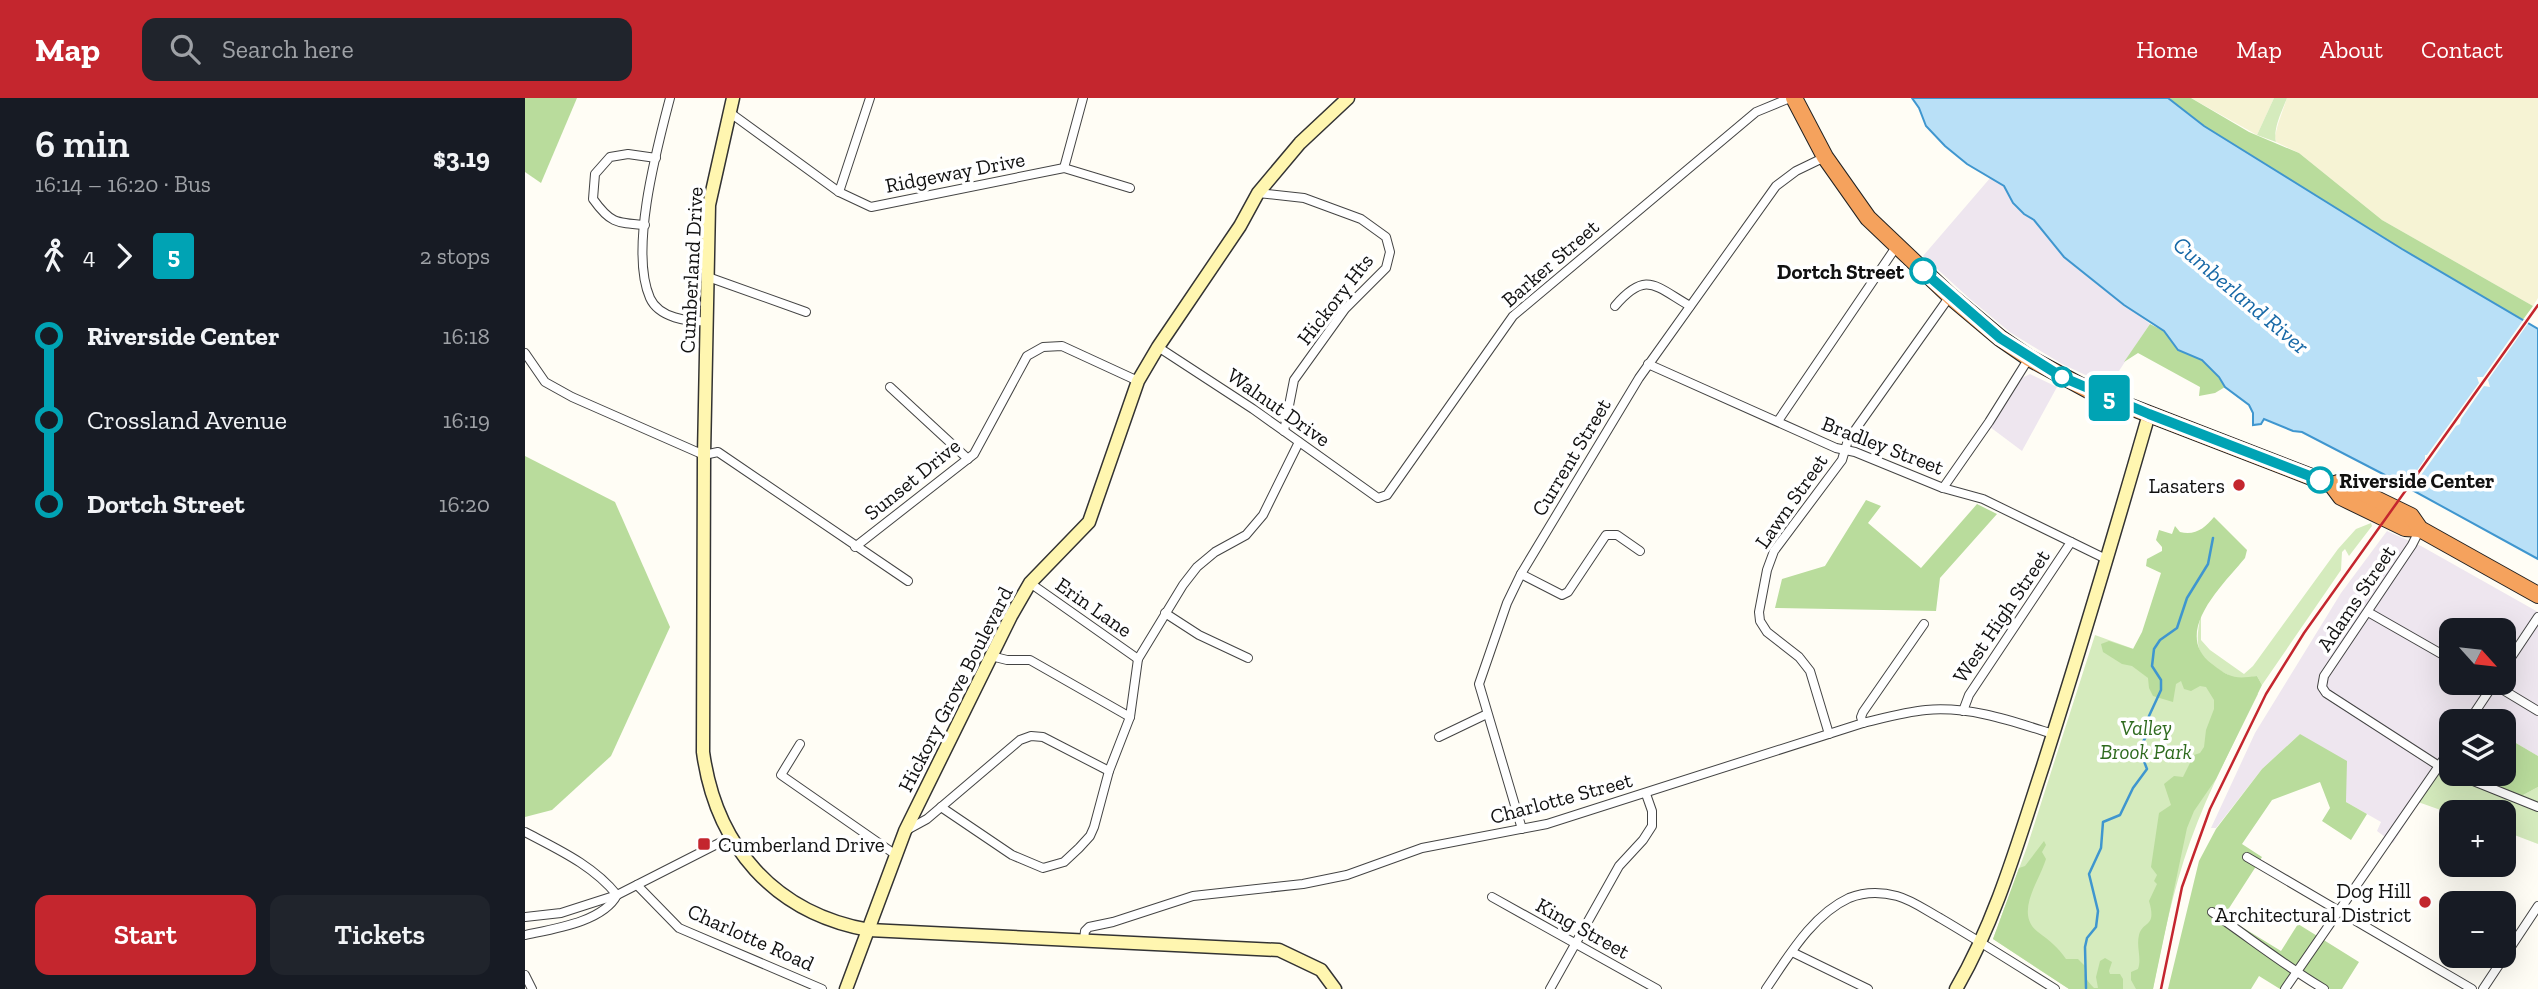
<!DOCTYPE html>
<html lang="en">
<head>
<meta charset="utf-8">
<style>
  :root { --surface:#171b24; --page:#20242c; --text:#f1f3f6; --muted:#9ea1a6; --accent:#c4262e }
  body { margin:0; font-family:"Zilla Slab",serif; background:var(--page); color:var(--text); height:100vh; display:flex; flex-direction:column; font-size:26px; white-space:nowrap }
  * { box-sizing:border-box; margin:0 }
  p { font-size:23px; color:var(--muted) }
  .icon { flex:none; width:38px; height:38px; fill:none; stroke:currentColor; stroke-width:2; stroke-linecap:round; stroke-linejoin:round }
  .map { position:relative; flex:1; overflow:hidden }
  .sheet { display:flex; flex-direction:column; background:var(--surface); width:525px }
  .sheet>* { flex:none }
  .badge { padding:0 14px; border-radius:5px; font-size:24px; line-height:46px }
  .needle { width:46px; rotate:117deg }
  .controls { position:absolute; left:1914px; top:520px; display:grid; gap:14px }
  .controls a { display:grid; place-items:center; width:77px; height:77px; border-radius:14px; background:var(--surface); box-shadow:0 7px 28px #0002; font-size:35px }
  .map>.badge { position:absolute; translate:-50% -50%; box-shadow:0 0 0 4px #fff }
  .legs { display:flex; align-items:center; gap:10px; height:77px; padding:0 35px; font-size:23px }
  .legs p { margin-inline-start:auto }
  .headline { display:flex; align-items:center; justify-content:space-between; height:119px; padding:0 35px }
  h1 { font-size:38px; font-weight:600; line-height:52px }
  .action { display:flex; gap:14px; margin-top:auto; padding:14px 35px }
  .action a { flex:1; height:80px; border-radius:14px; background:var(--accent); color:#fff; font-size:28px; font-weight:600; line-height:80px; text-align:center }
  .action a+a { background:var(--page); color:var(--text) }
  ul { padding:0 35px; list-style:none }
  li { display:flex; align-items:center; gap:24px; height:84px; font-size:26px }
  li i { display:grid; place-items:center; width:10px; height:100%; margin:0 9px; background:currentColor }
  li i::after { content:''; width:18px; height:18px; margin:-9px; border:5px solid; border-radius:50%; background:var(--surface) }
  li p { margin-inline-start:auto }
  li:first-child i { background:linear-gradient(#0000 50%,currentColor 0) }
  li:last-child i { background:linear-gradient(currentColor 50%,#0000 0) }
  header { display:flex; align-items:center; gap:42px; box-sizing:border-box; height:98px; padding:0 35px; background:var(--accent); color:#fff }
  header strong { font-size:33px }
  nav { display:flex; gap:38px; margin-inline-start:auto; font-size:24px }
  .search { width:490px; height:63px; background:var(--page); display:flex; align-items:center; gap:18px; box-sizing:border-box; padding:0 24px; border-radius:14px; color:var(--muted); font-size:26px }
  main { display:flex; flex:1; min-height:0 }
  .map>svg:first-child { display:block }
  .industrial { fill:#eee6ef; fill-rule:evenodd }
  .farmland { fill:#f6f3d4 }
  .green { fill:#d5ebbd }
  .forest { fill:#b9dc9c }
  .water { fill:#b9e0f7; stroke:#3f96cf; stroke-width:2 }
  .pier { fill:#fffdf5 }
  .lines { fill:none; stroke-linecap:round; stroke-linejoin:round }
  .stream { stroke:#3f96cf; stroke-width:2.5 }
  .street-casing { stroke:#444; stroke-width:10 }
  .secondary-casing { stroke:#333; stroke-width:15 }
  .highway-casing { stroke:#222; stroke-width:18 }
  .street { stroke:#fff; stroke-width:8 }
  .secondary { stroke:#fff6b0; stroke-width:12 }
  .highway { stroke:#f5a25d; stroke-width:16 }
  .rail { stroke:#c4262e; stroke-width:2.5 }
  .line-1-casing { stroke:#fff; stroke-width:16 }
  .line-1 { stroke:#00a3b4; stroke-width:10 }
  .stop-1-dot { fill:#fff; stroke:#00a3b4; stroke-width:3.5 }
  .poi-dot { fill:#c4262e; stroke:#fff; stroke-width:2.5 }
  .labels { text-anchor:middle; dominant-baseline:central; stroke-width:7; stroke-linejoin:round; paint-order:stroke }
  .street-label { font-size:21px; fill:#111; stroke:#fff }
  .stop-label { font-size:21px; font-weight:bold; fill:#111; stroke:#fff; text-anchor:end }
  .poi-label { font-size:21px; fill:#111; stroke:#fff; text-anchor:end }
  .park-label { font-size:21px; font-style:italic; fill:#2f6b1f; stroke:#fff }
  .water-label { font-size:23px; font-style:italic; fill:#1768a6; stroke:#fff }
</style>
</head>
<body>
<header>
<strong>Map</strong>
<div class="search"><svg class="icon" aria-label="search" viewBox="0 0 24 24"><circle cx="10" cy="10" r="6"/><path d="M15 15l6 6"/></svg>Search here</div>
<nav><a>Home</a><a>Map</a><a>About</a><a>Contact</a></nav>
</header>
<main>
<section class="sheet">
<div class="headline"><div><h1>6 min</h1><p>16:14 – 16:20 · Bus</p></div><b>$3.19</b></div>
<div class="legs"><svg class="icon" aria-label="walk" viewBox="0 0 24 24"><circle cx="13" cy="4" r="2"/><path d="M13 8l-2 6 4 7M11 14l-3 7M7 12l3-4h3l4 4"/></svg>4<svg class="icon" aria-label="forward" viewBox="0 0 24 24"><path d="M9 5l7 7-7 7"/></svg><b class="badge" style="background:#00a3b4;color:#fff">5</b><p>2 stops</p></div>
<ul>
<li><i style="color:#00a3b4"></i><b>Riverside Center</b><p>16:18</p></li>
<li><i style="color:#00a3b4"></i><span>Crossland Avenue</span><p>16:19</p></li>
<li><i style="color:#00a3b4"></i><b>Dortch Street</b><p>16:20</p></li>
</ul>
<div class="action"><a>Start</a><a>Tickets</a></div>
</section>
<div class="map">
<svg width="2013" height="891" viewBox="0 0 2013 891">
  <rect width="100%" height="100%" fill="#fffdf5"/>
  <g class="industrial">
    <path d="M1466,79L1479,88L1488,105L1498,116L1509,122L1539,159L1625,226L1584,288L1537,266L1486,235L1445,201L1398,158Z"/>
    <path d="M1505,276L1532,289L1497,353L1465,329L1497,280Z"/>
    <path d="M1862,433L1896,448L2013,514V658L1979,638V623H1927V665L1920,675L1912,676L1868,745L1852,733L1856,724L1821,704L1775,636L1737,671L1691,730H1686L1730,635L1816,495ZM1927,532H1979V584H1927Z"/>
  </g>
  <g class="farmland">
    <path d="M1666,0H1749L1732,37Z"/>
    <path d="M1762,0H2013V200L2008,208L1857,122L1774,55L1751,44L1750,38L1753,26Z"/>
  </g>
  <g class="green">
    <path d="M1749,0H1762C1757,13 1748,30 1751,44L1732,37Z"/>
    <path d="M1846,425L1847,428L1824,458L1820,451L1817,454L1816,472L1737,587L1732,578L1712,582C1676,562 1667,558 1676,516V542L1685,552L1719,576L1728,568L1813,451L1831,431Z"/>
    <path d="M1570,537L1733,596C1709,645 1683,693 1665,744C1648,792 1638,841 1628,891H1544L1468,841L1502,749Z"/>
    <path d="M1920,675L1987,703L2013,689V746L1979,733V714L1927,716L1893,704L1912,676Z"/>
  </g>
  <g class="forest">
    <path d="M0,0H52L16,85L0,74Z"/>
    <path d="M1643,0H1666L1724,34L1774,55L1857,122L2008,208L1997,223L1877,151L1679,28Z"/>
    <path d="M1625,226L1639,233L1653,252L1677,262L1694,279L1700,289L1690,295L1674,298L1675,289L1613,255L1599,264Z"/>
    <path d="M0,358L90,404L145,529L86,658L27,712L0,719Z"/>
    <path d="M1341,402L1356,408L1343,425L1396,470L1452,406L1472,416L1415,480L1411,513L1250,510L1257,481L1300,468Z"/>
    <path d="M1689,419L1722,452L1720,460C1698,487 1646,535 1687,566C1705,580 1710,581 1732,578L1737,587L1691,681L1669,713L1662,730L1628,891H1611L1606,882V874L1613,871C1617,860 1611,849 1614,837C1618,822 1632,830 1624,803L1632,786L1629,783L1632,777L1626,769L1634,715L1646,707L1639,686L1649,678L1658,679L1669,657L1675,655L1679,649L1681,632L1689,611V602L1681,589L1675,588L1666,593L1659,591L1656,583L1651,586L1648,604L1628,598L1624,590L1623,580L1607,568L1597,566L1578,554L1576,546L1584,543L1608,551L1617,534L1636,475L1621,468L1622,461L1637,453V449L1631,442L1634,432L1647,436L1650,428L1655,434C1670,438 1680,430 1689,419Z"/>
    <path d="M1775,636L1822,663L1821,704L1842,716L1826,742L1797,723L1805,710L1795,684L1747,702L1717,746L1737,759L1699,818L1756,853L1773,826L1834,864L1817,891H1805L1770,870L1755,891L1734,878L1726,891H1643L1674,763L1691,731L1737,671Z"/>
    <path d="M1979,638L2013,658V689L1987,703L1920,675L1927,665V676H1979Z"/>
    <path d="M1519,743L1521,747L1517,754L1521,761C1514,784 1489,815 1513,834C1526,844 1532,848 1541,861H1553L1560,868C1558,878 1562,883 1569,890H1573L1571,879L1575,863L1580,860L1587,864L1584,873L1585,876H1595L1598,881V891H1544L1468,841L1494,770L1500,768Z"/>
  </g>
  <path class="water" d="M1387,0H1643L1679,28L1877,151L2013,231V461L1858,376L1777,334L1768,333L1739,321L1736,326L1728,327V315L1724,307L1700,289L1694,279L1677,262L1653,252L1639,233L1599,207L1539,159L1509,122L1499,116L1488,105L1479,88L1442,66L1420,48L1401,28L1394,10Z"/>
  <path class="pier" d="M1999,221L2004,224L1963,282L1965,289L1959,288L1936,321L1935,326L1931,328L1884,394L1879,391L1900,361V357H1902L1954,285L1952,279H1958Z"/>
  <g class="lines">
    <path class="stream" d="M1561,890L1560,849L1562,840L1571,829L1573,813L1564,776L1576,750L1578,724L1595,717L1608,690L1622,671L1615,653L1616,647L1622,637L1624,618L1636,592V582L1627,568L1629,551L1635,542L1652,530L1662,500L1683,466L1688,440"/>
    <g class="street-casing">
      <g id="street">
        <path d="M145,0C132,50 104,152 125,200C134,220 163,224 182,223"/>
        <path d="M204,14L314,94L346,109L539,70L605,90"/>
        <path d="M539,70L558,0"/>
        <path d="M314,94L345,0"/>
        <path d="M733,95L779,100L836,121L861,139L865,154L861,170L820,211L769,282L759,333"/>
        <path d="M120,127C91,125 85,125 68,101L70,76L85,59L103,56L131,60"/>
        <path d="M183,179L281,214"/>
        <path d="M1090,208C1121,172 1130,188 1165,208"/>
        <path d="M633,249L728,311L853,400L862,397L988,218L1231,14L1265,0"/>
        <path d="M0,255L20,284L47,299L179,357L193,354L383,483"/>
        <path d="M1123,266L1311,350L1330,354L1418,390L1458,401L1581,461"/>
        <path d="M365,289L443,361"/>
        <path d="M1253,323L1371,149"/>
        <path d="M1418,390L1464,324L1504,260"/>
        <path d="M1895,431L1887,447L1799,578L1797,589L1801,595L1914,668L1927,674"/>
        <path d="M330,449L449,356L502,258L518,249L537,248L613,283"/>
        <path d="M996,476L1037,497L1043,494L1081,437H1092L1115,453"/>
        <path d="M505,485L613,561"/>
        <path d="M1843,514L1927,562"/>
        <path d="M640,515L674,537L723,560"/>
        <path d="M466,558L482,562H505L605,619"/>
        <path d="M1979,570L2013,519"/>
        <path d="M1965,584L2013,613"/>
        <path d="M1438,613L1444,597L1546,444"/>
        <path d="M1944,623L1970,584"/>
        <path d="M1338,625L1336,619L1338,614L1399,526"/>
        <path d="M1304,636L1285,573L1274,559L1242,534L1235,523L1234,514L1242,472L1249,453L1317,362L1323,342L1425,198"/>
        <path d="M914,639L962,616"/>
        <path d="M275,646L256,677L371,757"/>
        <path d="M1931,676L2013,709"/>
        <path d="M416,709L487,757L518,770L539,764L554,750L565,738L569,729L584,673L605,619L613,561L658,487L672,469L690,454L721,437L738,417L774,344"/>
        <path d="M997,731L954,586L982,505L996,476L1114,280L1251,88L1271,73L1300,59"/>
        <path d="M380,733L402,721L495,642L506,638L518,639L584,673"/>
        <path d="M0,734C32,751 68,767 92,797"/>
        <path d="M1722,759L1947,891"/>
        <path d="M112,787L154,830L297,891"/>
        <path d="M967,799L1132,891"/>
        <path d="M1687,814C1725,840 1760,868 1799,891"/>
        <path d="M0,819L36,815L92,797L204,740"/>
        <path d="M0,837C28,831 78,824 92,797"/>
        <path d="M559,841L560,833L564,829L588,824L668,798L778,786L822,777L897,750L1022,726L1338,625C1359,620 1380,614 1401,612C1445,608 1487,623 1528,636"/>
        <path d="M1267,854L1343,891"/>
        <path d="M0,877L7,891"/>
        <path d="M1025,891L1094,768L1118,742L1127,728V713L1121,696"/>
        <path d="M1241,891C1263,859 1287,817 1324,800C1339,794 1357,794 1372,798C1387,802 1402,813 1415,820C1454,843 1492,867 1530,891"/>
        <path d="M1760,891L1927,649"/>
        <path d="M1958,891L2013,808"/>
      </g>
    </g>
    <g class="secondary-casing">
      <g id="secondary">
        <path d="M208,0L184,107L179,357L178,654C191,748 249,815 344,832L754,852L796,872L810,891"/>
        <path d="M321,891L380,733L486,518L505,485L564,424L613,283L633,249L715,128L733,95L775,45L823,0"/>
        <path d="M1431,891C1471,822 1493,744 1518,668C1555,552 1590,434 1624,316"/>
      </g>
    </g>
    <g class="highway-casing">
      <g id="highway">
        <path d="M1269,0L1300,59L1343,120L1425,198L1475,240L1504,260L1567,294L1807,387L1816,399L1880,430L1895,431"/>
        <path d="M1807,387L1816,384L1886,418L1895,431L2013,497"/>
      </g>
    </g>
    <use href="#street" class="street"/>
    <use href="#secondary" class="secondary"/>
    <use href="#highway" class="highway"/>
    <path class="rail" d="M1636,891L1657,789L1685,711L1741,596L1779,535L2013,207"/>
  </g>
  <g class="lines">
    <g class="line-1-casing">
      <path id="line-1" d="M1398,173L1475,240L1537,279L1624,316L1795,382"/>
    </g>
    <use href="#line-1" class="line-1"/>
  </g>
  <g class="stop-1-dot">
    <circle cx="1398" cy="173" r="12"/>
    <circle cx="1537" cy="279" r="9"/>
    <circle cx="1795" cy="382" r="12"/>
  </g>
  <g class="poi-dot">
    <circle cx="1714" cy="387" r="7"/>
    <rect x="172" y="739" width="14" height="14" rx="3.5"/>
    <circle cx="1900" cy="804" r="7"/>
  </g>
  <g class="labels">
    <g class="street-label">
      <text transform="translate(430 74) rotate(-11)">Ridgeway Drive</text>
      <text transform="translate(1025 165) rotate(-41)">Barker Street</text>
      <text transform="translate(166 172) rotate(-87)">Cumberland Drive</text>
      <text transform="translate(810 201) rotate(-52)">Hickory Hts</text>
      <text transform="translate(754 309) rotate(35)">Walnut Drive</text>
      <text transform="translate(1358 347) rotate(21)">Bradley Street</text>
      <text transform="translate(1046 359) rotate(-59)">Current Street</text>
      <text transform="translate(387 381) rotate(-39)">Sunset Drive</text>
      <text transform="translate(1266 403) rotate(-55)">Lawn Street</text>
      <text transform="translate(1831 500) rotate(-56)">Adams Street</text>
      <text transform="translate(569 509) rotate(35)">Erin Lane</text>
      <text transform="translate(1476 518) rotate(-56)">West High Street</text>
      <text transform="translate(430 591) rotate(-63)">Hickory Grove Boulevard</text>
      <text transform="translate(1036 700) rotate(-15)">Charlotte Street</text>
      <text transform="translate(1058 830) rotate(29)">King Street</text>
      <text transform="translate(226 839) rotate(24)">Charlotte Road</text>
    </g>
    <g class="stop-label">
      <text x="1379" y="173">Dortch Street</text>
      <text x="1814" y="382" text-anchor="start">Riverside Center</text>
    </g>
    <g class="poi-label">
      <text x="1700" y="387">Lasaters</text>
      <text x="193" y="746" text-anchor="start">Cumberland Drive</text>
      <text x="1886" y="792">Dog Hill<tspan x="1886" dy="24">Architectural District</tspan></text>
    </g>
    <g class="park-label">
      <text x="1621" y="629">Valley<tspan x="1621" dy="24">Brook Park</tspan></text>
    </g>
    <g class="water-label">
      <text transform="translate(1716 197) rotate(40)">Cumberland River</text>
    </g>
  </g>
</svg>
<div class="controls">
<a><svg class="needle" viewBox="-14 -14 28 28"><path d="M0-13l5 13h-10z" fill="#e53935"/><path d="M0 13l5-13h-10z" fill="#9ea1a6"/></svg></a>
<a><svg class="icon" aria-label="layers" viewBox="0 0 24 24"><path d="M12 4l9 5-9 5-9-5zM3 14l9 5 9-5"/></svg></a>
<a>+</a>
<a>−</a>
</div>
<b class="badge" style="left:1584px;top:300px;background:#00a3b4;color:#fff">5</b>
</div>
</main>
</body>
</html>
